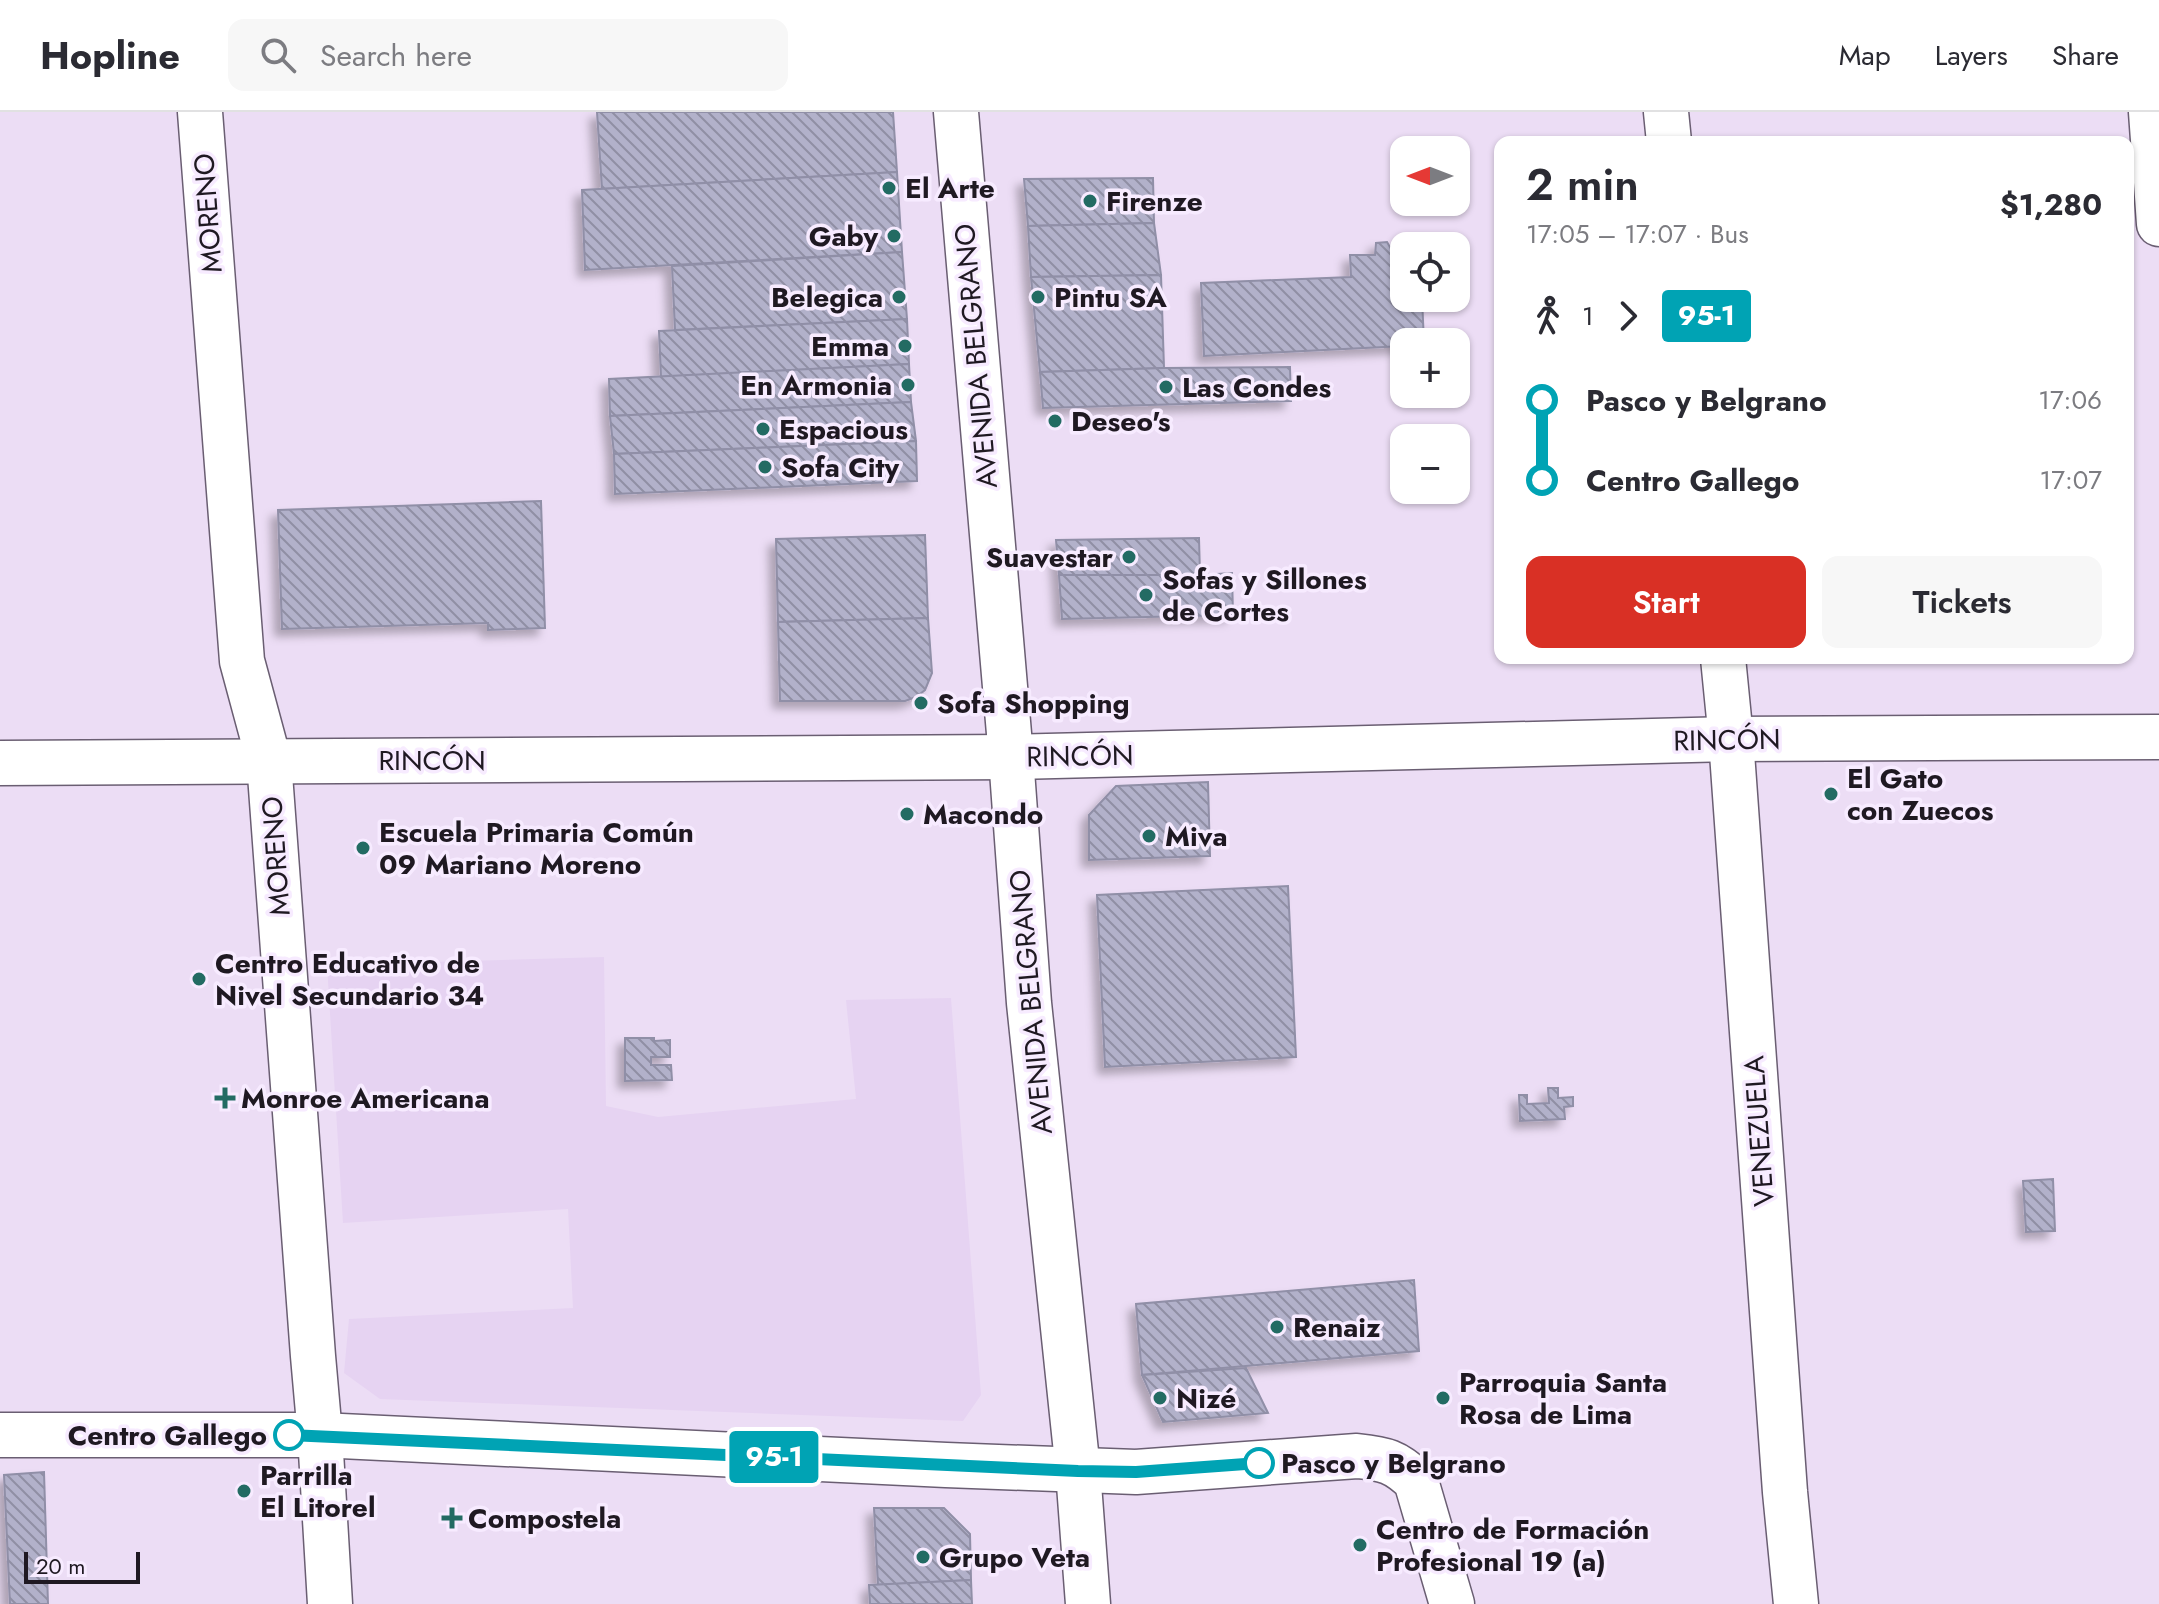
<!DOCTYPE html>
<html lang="en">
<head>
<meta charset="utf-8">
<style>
  :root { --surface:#fff; --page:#f7f7f7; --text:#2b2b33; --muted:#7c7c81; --line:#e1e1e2; --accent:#d93025 }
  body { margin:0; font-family:Jost,sans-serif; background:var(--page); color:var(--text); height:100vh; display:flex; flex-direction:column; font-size:30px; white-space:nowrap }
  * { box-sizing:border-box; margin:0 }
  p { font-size:26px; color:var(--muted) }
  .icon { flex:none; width:44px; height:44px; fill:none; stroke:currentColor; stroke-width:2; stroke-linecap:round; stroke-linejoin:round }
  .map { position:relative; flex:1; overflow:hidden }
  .side { position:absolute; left:1494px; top:24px; width:640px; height:528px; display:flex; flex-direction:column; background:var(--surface); border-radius:16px; box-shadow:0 2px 6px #0004 }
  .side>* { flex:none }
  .badge { padding:0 16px; border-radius:6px; font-size:28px; line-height:52px }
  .needle { width:52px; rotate:270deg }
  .buttons { position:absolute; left:1390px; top:24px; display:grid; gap:16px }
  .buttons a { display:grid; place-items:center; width:80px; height:80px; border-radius:16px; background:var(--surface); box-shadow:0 2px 6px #0004; font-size:40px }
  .scale { position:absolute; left:24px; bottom:20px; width:116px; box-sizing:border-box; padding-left:8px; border:4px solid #1f1922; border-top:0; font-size:22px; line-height:28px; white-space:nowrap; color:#1f1922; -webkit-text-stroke:6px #f7ebff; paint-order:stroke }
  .map>.badge { position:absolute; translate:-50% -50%; box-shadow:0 0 0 4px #fff }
  .legs { display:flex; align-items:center; gap:12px; height:88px; padding:0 32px; font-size:26px }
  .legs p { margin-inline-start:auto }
  .overview { display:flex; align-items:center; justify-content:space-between; height:136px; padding:0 32px }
  h1 { font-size:44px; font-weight:600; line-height:60px }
  .cta { display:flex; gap:16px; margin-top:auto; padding:16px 32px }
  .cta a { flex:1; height:92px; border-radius:16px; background:var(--accent); color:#fff; font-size:32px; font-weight:600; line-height:92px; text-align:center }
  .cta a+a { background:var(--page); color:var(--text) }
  ul { padding:0 32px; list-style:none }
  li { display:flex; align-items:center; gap:28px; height:80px; font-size:30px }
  li i { display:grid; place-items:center; width:12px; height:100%; margin:0 10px; background:currentColor }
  li i::after { content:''; width:20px; height:20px; margin:-10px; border:6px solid; border-radius:50%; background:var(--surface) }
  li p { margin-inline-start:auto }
  li:first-child i { background:linear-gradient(#0000 50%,currentColor 0) }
  li:last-child i { background:linear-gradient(currentColor 50%,#0000 0) }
  header { display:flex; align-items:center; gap:48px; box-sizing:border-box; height:112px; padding:0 40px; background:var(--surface); border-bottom:2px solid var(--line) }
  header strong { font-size:38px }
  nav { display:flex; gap:44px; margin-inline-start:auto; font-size:28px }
  .search { width:560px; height:72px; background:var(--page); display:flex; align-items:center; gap:20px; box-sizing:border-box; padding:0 28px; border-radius:16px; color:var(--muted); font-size:30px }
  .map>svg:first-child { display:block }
  .built { fill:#e6d3f2 }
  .building { fill:url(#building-back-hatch); stroke:#908fa7; stroke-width:2; filter:url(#shadow) }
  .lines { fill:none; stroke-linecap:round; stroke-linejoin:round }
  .minor-casing { stroke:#6a5e72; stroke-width:47 }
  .secondary-casing { stroke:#6a5e72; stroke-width:47 }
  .minor { stroke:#fff; stroke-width:44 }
  .secondary { stroke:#fff; stroke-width:44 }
  .line-1-casing { stroke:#fff; stroke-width:18 }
  .line-1 { stroke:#00a3b4; stroke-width:12 }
  .poi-dot { fill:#236b63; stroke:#f7ebff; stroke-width:3 }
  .stop-1-dot { fill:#fff; stroke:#00a3b4; stroke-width:4 }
  .labels { text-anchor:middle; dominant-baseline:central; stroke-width:7; stroke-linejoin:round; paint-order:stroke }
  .poi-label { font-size:28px; font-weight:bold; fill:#1f1922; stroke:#f7ebff; text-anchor:start }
  .street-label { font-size:28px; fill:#1f1922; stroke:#f7ebff }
  .stop-label { font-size:28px; font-weight:bold; fill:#1f1922; stroke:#f7ebff; text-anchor:end }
</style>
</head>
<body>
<header>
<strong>Hopline</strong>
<div class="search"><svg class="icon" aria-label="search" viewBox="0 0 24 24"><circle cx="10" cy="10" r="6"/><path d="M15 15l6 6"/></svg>Search here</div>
<nav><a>Map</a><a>Layers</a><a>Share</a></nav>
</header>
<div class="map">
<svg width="2159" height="1492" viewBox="0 0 2159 1492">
  <defs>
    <pattern id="building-back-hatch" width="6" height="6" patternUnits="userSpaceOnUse" patternTransform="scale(2)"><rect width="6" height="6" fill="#b2b1ca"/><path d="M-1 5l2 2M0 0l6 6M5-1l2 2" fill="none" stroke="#908fa4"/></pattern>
    <filter id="shadow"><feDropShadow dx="-7" dy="7" stdDeviation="4" flood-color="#0004"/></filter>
  </defs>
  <rect width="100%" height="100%" fill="#ecddf5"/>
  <path class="built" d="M604,845L606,994L658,1005L856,987L846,888L951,886L981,1283L963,1309L380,1287L344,1261L349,1207L573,1196L568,1097L343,1111L327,853Z"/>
  <g class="building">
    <path d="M597,0H893L897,60L602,77Z"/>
    <path d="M897,60L902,140L585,158L582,78Z"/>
    <path d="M1153,66L1154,111L1028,114L1024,67Z"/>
    <path d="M1154,111L1161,163L1031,165L1028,114Z"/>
    <path d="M1387,130L1398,149H1404V186H1422L1424,230H1404V234L1204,244L1201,171L1351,165L1350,143H1375L1376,131Z"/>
    <path d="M902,140L907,207L675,218L672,154Z"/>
    <path d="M1161,163L1164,256L1040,260L1031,165Z"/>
    <path d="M907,207L909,252L661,265L659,219Z"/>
    <path d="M909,252L911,290L610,304L609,267Z"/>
    <path d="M1290,255L1291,289L1043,296L1040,260L1164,256Z"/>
    <path d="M911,290L916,329L614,342L610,304Z"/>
    <path d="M916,329L917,369L615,382L614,342Z"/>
    <path d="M541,389L545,516L488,518V511L282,517L278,398Z"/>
    <path d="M925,423L928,506L778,510L776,427Z"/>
    <path d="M1199,426L1200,463H1059L1056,428Z"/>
    <path d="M1232,461L1233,503L1062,507L1059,463H1200Z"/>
    <path d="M928,506L932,561L925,578L916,585L905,589H780L778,510Z"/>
    <path d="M1208,670L1210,744L1089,748V703L1116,674Z"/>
    <path d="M1288,774L1296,945L1105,955L1097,783Z"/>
    <path d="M625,926H654V929L670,928V945H651V953H671L672,968L625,969Z"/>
    <path d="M1548,976H1558V986L1573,985V994L1564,995L1565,1007L1520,1009L1519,983H1527V992L1549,991Z"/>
    <path d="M2053,1067L2055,1119L2026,1120L2023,1069Z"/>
    <path d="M1414,1168L1419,1239L1142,1263L1136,1192Z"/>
    <path d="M1246,1256L1268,1301L1163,1310L1142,1263Z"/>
    <path d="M44,1360L48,1492H10L4,1363Z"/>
    <path d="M874,1396H944L970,1422L971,1468L878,1473Z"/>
    <path d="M971,1468L972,1492H870L869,1473Z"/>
  </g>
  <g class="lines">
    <g class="minor-casing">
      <g id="minor">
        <path d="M200,0L242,549L269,649L313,1244L320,1323L330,1492"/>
        <path d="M1666,0L1669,30"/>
        <path d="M2151,0L2159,112"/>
        <path d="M1723,546L1731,627L1785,1380L1796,1492"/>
        <path d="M0,651L1011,645L1731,627L2159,625"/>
        <path d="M0,1323H320L946,1353L1136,1360L1357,1344C1385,1347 1395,1349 1416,1369L1452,1492"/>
      </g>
    </g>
    <g class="secondary-casing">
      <path id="secondary" d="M956,0L1011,645L1029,891L1078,1359L1088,1492"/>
    </g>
    <use href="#minor" class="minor"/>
    <use href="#secondary" class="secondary"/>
  </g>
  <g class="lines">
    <g class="line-1-casing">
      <path id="line-1" d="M289,1323L1078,1359L1136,1360L1259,1351"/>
    </g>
    <use href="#line-1" class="line-1"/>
  </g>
  <g class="poi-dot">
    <circle cx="889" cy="76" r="8"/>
    <circle cx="1090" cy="89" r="8"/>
    <circle cx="894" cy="124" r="8"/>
    <circle cx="899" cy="185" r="8"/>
    <circle cx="1038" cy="185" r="8"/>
    <circle cx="905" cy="234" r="8"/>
    <circle cx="908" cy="273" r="8"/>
    <circle cx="1166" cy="275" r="8"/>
    <circle cx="1055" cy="309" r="8"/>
    <circle cx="763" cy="317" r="8"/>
    <circle cx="765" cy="355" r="8"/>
    <circle cx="1129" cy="445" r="8"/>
    <circle cx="1146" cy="483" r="8"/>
    <circle cx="921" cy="591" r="8"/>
    <circle cx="1831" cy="682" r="8"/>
    <circle cx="907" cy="702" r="8"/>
    <circle cx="1149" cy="724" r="8"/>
    <circle cx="363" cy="736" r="8"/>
    <circle cx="199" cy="867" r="8"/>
    <path d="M221 974h8v8h8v8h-8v8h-8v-8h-8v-8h8z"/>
    <circle cx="1277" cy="1215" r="8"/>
    <circle cx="1160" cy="1286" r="8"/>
    <circle cx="1443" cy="1286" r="8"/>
    <circle cx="244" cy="1379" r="8"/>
    <path d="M448 1394h8v8h8v8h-8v8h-8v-8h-8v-8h8z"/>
    <circle cx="1360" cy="1433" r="8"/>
    <circle cx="923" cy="1445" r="8"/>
  </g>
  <g class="stop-1-dot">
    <circle cx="289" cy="1323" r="14"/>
    <circle cx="1259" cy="1351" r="14"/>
  </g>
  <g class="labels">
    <g class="poi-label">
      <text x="905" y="76">El Arte</text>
      <text x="1106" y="89">Firenze</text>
      <text x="878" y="124" text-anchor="end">Gaby</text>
      <text x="883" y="185" text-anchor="end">Belegica</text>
      <text x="1054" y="185">Pintu SA</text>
      <text x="889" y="234" text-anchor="end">Emma</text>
      <text x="892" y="273" text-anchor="end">En Armonia</text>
      <text x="1182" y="275">Las Condes</text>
      <text x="1071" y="309">Deseo's</text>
      <text x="779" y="317">Espacious</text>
      <text x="781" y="355">Sofa City</text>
      <text x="1113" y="445" text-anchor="end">Suavestar</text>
      <text x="1162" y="467">Sofas y Sillones<tspan x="1162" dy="32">de Cortes</tspan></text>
      <text x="937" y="591">Sofa Shopping</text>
      <text x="1847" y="666">El Gato<tspan x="1847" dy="32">con Zuecos</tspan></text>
      <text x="923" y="702">Macondo</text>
      <text x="379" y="720">Escuela Primaria Común<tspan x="379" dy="32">09 Mariano Moreno</tspan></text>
      <text x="1165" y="724">Miva</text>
      <text x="215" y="851">Centro Educativo de<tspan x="215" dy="32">Nivel Secundario 34</tspan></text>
      <text x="241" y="986">Monroe Americana</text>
      <text x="1293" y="1215">Renaiz</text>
      <text x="1459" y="1270">Parroquia Santa<tspan x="1459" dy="32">Rosa de Lima</tspan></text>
      <text x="1176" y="1286">Nizé</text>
      <text x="260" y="1363">Parrilla<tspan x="260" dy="32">El Litorel</tspan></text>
      <text x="468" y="1406">Compostela</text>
      <text x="1376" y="1417">Centro de Formación<tspan x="1376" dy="32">Profesional 19 (a)</tspan></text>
      <text x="939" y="1445">Grupo Veta</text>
    </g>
    <g class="street-label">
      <text transform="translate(208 101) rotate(-94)">MORENO</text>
      <text transform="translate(976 244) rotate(-95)">AVENIDA BELGRANO</text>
      <text transform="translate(1727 628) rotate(-1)">RINCÓN</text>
      <text transform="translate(1080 644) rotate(-1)">RINCÓN</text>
      <text x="432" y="648">RINCÓN</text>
      <text transform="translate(276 744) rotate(-94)">MORENO</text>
      <text transform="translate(1031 890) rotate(-95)">AVENIDA BELGRANO</text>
      <text transform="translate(1759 1019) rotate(-94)">VENEZUELA</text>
    </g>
    <g class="stop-label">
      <text x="267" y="1323">Centro Gallego</text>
      <text x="1281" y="1351" text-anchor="start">Pasco y Belgrano</text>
    </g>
  </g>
</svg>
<div class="buttons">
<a><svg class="needle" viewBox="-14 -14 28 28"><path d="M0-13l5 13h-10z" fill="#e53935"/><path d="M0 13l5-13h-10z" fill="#7c7c81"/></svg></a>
<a><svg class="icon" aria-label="locate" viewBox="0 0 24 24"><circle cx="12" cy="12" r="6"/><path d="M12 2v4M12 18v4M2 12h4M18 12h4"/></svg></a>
<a>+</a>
<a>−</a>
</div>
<div class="scale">20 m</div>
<b class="badge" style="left:774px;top:1345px;background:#00a3b4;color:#fff">95-1</b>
<section class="side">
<div class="overview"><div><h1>2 min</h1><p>17:05 – 17:07 · Bus</p></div><b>$1,280</b></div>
<div class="legs"><svg class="icon" aria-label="walk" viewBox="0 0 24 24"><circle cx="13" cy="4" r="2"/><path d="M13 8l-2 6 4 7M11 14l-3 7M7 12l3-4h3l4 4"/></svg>1<svg class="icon" aria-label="forward" viewBox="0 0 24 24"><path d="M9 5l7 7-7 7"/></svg><b class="badge" style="background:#00a3b4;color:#fff">95-1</b></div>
<ul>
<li><i style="color:#00a3b4"></i><b>Pasco y Belgrano</b><p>17:06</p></li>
<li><i style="color:#00a3b4"></i><b>Centro Gallego</b><p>17:07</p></li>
</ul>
<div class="cta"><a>Start</a><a>Tickets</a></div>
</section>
</div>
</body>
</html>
